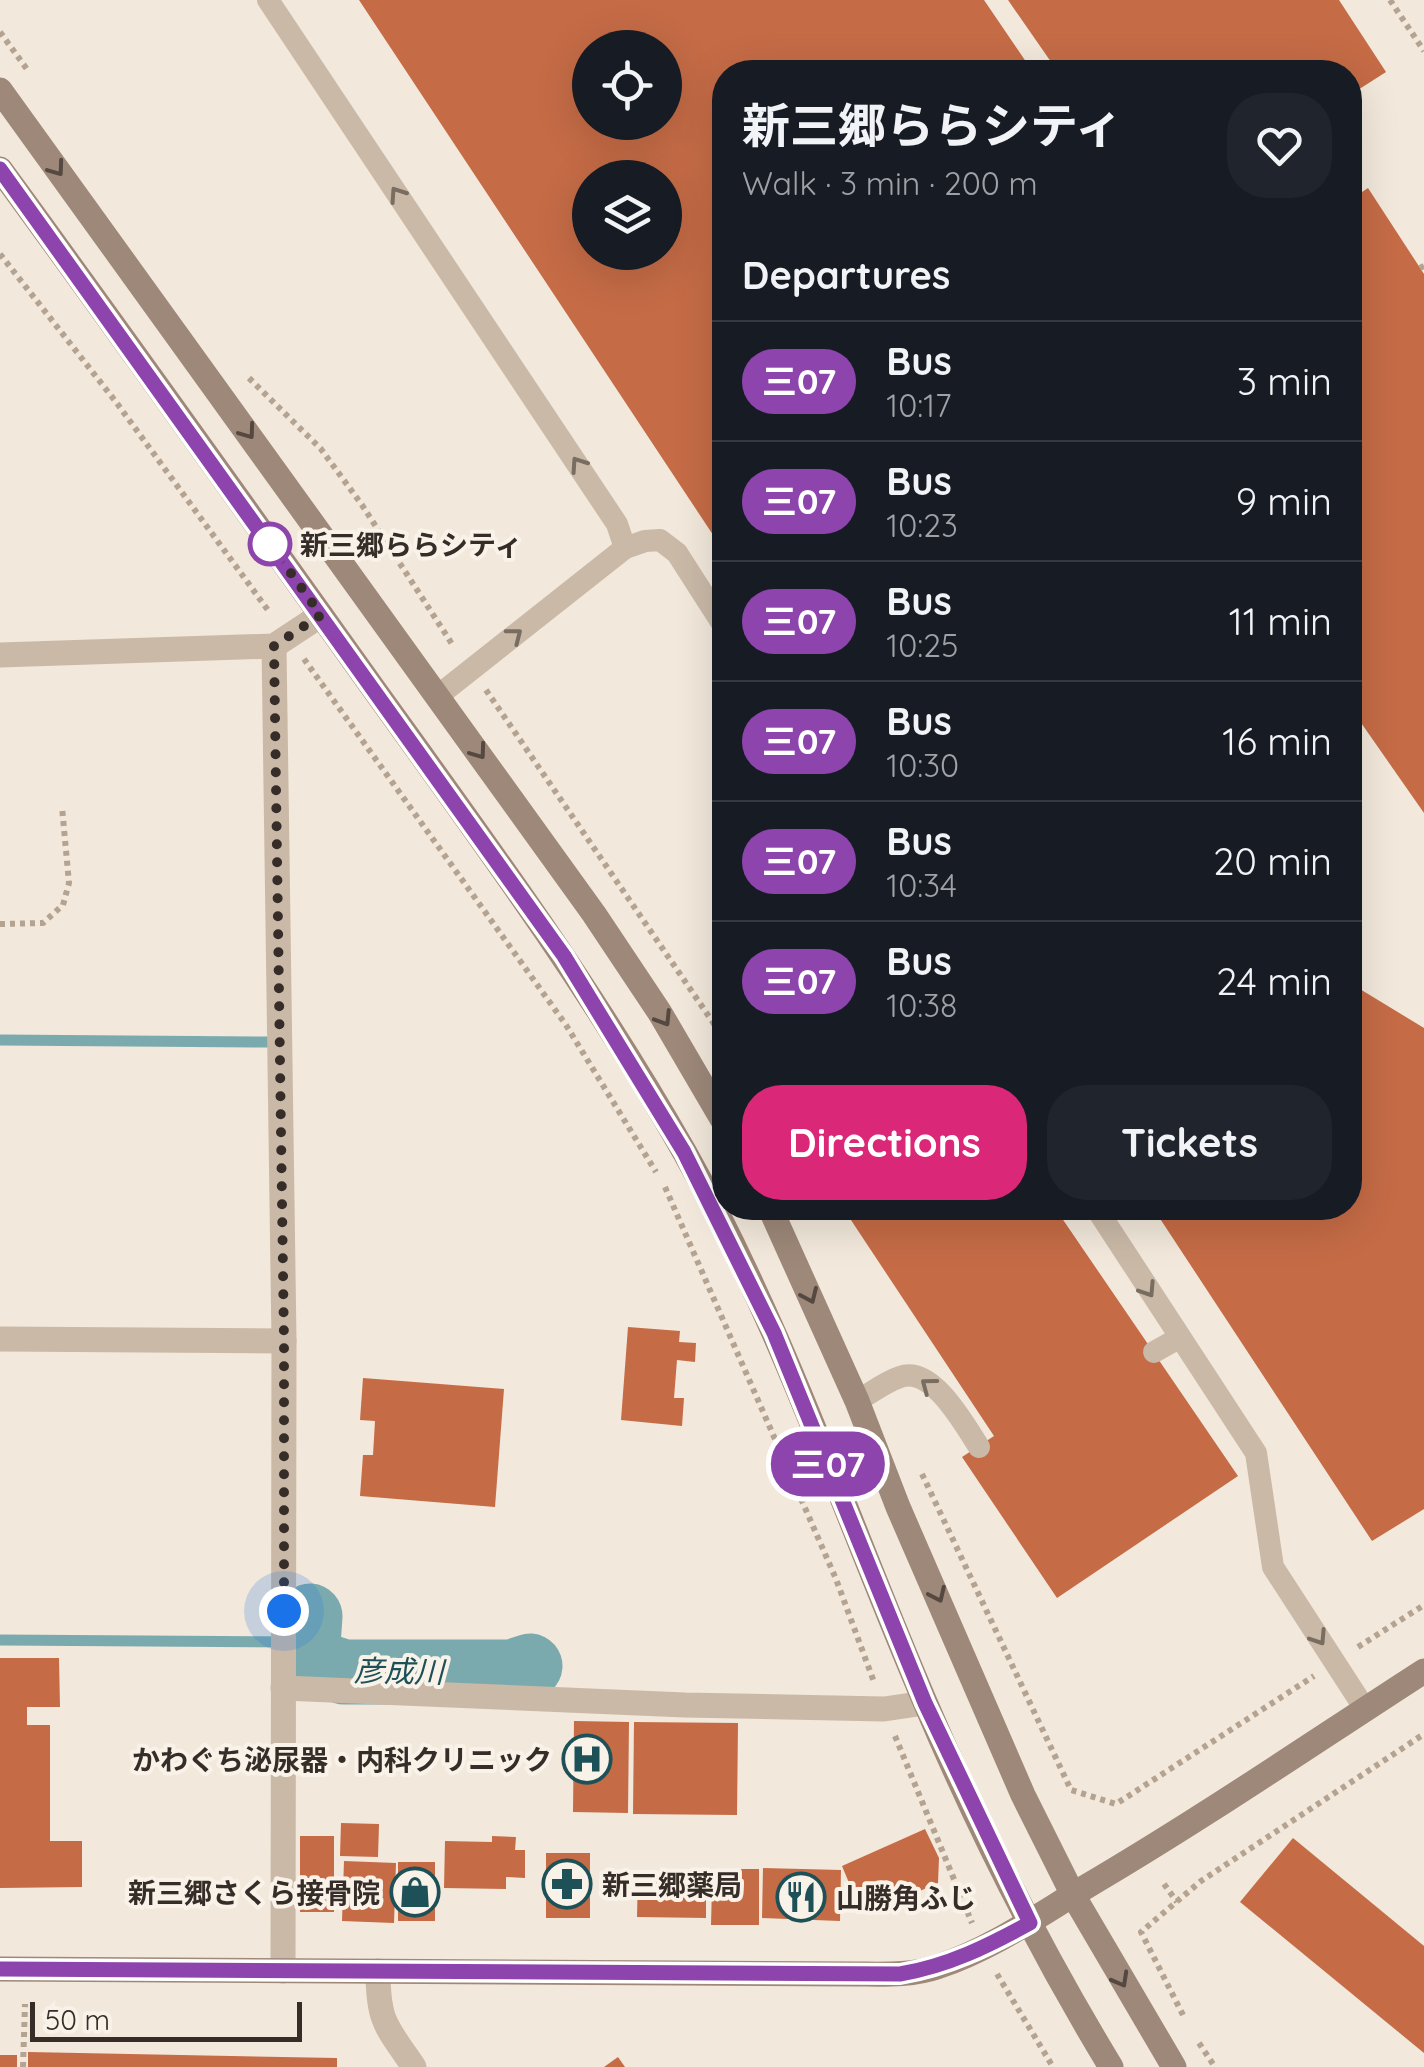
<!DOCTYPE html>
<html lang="en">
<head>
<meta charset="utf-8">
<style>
  :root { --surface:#171b24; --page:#20242c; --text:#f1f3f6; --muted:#9ea1a6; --line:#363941; --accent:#db2777 }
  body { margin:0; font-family:Quicksand,"Noto Sans JP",sans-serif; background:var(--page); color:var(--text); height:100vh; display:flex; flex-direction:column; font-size:38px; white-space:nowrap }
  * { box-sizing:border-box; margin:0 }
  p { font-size:32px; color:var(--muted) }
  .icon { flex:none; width:55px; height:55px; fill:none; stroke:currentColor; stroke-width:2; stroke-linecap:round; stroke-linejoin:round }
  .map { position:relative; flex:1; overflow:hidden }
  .drawer { position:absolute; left:712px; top:60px; width:650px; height:1160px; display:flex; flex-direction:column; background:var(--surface); border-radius:40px; box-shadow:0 10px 40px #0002 }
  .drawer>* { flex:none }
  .badge { padding:0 20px; border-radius:32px; font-size:35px; line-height:65px }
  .controls { position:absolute; left:572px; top:30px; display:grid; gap:20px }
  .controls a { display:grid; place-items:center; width:110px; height:110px; border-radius:50%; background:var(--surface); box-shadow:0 10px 40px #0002; font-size:50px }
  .scale { position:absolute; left:30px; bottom:25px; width:272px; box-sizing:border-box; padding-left:10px; border:5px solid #362d28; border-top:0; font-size:28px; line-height:35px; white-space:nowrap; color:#362d28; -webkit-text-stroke:8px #f9f2e8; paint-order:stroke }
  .you { position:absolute; width:50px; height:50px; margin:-25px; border:8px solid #fff; border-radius:50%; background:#1a73e8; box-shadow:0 0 0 15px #1a73e833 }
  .map>.badge { position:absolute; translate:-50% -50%; box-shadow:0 0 0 5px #fff }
  h2 { padding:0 30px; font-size:38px; line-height:90px }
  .round { display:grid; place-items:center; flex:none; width:105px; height:105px; border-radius:40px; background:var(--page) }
  .headline { display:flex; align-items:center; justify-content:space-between; height:170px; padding:0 30px }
  h1 { font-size:48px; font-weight:700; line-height:75px }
  .action { display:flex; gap:20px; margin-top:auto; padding:20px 30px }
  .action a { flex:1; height:115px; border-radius:40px; background:var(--accent); color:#fff; font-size:40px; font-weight:700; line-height:115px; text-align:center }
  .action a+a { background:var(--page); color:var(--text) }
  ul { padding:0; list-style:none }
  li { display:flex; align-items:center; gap:30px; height:120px; padding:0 30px; border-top:2px solid var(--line) }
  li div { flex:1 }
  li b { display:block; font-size:38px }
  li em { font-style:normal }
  li .badge { min-width:110px; font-weight:700; text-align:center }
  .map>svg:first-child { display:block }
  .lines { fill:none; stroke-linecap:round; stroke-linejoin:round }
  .stream { stroke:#7baaae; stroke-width:11 }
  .river { stroke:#7baaae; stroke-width:65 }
  .building { fill:#c56b46; fill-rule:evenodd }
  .path { stroke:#b5a392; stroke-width:6; stroke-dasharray:5 5; stroke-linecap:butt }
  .lane { stroke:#cab9a7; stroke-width:22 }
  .street { stroke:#cab9a7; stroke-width:25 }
  .secondary { stroke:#9d8879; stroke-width:25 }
  .oneway { stroke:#554840 }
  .oneway2 { stroke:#796c61 }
  .line-casing { stroke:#fff; stroke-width:22 }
  .line { stroke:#8e44ad; stroke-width:15 }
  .walk { stroke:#362d28; stroke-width:10; stroke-dasharray:0 18 }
  .stop-dot { fill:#fff; stroke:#8e44ad; stroke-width:5 }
  .labels { text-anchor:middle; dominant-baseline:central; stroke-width:8; stroke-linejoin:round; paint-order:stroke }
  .stop-label { font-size:28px; font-weight:bold; fill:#362d28; stroke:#f9f2e8; text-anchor:start }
  .poi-label { font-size:28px; font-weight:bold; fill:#362d28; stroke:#f9f2e8; text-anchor:end }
  .water-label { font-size:30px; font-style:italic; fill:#1e5157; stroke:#f9f2e8 }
</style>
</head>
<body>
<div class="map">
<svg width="1424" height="2067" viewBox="0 0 1424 2067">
  <rect width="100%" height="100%" fill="#f2e8db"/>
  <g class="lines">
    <g class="stream">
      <path d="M0,1040L267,1042"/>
      <path d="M0,1640L308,1642"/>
    </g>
    <path class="river" d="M310,1616L308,1645L319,1664L344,1672H512L530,1666"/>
  </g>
  <g class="building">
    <path d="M359,0H984L1033,72H725V553ZM590,48H665V122H590ZM590,178H665V252H590Z"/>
    <path d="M1008,0H1339L1386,72L1350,95V72H1058Z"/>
    <path d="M1368,188L1424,274V813L1350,707V200Z"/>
    <path d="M1350,983L1424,1028V1509L1372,1541L1153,1208H1350Z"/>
    <path d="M843,1208H1055L1238,1476L1057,1598L962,1457L994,1436Z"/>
    <path d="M628,1327L680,1331L679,1342L696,1343L695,1362L677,1360L674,1398H684L682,1426L621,1420Z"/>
    <path d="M363,1378L504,1389L495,1507L360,1496L363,1455H373L375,1421L360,1420Z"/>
    <path d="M0,1658H59L60,1707H27V1725H50V1841H82V1887L0,1888Z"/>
    <path d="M574,1721L629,1722L628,1813L573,1812Z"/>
    <path d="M634,1722L738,1723L737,1815L633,1814Z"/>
    <path d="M341,1823L379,1824L378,1857L340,1856Z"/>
    <path d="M925,1829L939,1858L938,1883L870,1913L858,1887L852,1890L842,1866Z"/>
    <rect x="300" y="1836" width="34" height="76"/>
    <path d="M492,1836L516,1837L515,1850H525V1878L506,1877V1889L444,1888L445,1841L492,1842Z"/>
    <path d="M1293,1838L1424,1946V2053L1240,1902Z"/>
    <rect x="546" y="1853" width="44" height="65"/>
    <path d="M344,1861L396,1863L394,1923L342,1921Z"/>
    <rect x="398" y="1862" width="37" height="59"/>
    <path d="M763,1868L841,1870L840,1921L762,1918Z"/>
    <path d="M720,1869H759V1925H711L712,1886H720Z"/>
    <path d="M638,1873L706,1874V1918L637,1917Z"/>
    <path d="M28,2052L337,2058V2067H28Z"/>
    <rect x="0" y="2055" width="17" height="12"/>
    <path d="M618,2057L625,2067H604Z"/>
  </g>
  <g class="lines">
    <g class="path">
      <path d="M1390,0L1424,51"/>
      <path d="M0,32L29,72"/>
      <path d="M0,254L116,402L270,613"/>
      <path d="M1420,268L1424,266"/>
      <path d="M249,378L321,449L362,505L454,647"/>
      <path d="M304,659L566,1025L656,1172"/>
      <path d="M486,690L725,1040"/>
      <path d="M0,924L43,923L63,905L69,883L62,807"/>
      <path d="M665,1187L836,1579L874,1682"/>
      <path d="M922,1474L1071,1790L1116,1804L1314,1676"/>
      <path d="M1358,1647L1424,1605"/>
      <path d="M895,1736L972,1923"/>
      <path d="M1164,1884L1177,1902"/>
      <path d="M997,1974L1053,2067"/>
      <path d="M1183,2015L1141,1932L1201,1881L1424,1734"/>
      <path d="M1199,2043L1215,2067"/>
      <path d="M23,2067L25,2004"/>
    </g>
    <g class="lane">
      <path d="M268,0L617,524L625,548"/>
      <path d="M439,695L625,548L645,541L660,540L677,553L725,628"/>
      <path d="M1096,1208L1256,1453L1273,1567L1365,1709"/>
      <path d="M1154,1352L1179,1338"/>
      <path d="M857,1401C871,1393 885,1382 900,1377C932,1365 964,1424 979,1447"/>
    </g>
    <g class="street">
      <path d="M274,646L284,1341L283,1971"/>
      <path d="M0,655L274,646L321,615"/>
      <path d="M0,1339L284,1341"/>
      <path d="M283,1688L685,1705L884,1709L925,1703"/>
      <path d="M378,1971C378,2022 386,2026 414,2067"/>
    </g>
    <g class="secondary">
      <path d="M0,90L594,914L660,1013L725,1124"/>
      <path d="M0,169C127,342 251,517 376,692C484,842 594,992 685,1153C783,1327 846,1518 925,1702C978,1827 1040,1950 1111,2067"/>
      <path d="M770,1208L857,1401L898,1507L1023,1795L1073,1895L1174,2067"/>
      <path d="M0,1969L854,1974C881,1974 911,1976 937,1967C991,1949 1036,1917 1084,1888C1200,1820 1311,1744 1424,1671"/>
    </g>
  </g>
  <defs><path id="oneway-chevron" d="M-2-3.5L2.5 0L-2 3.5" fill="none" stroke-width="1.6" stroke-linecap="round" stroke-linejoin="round" transform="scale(2.5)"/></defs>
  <g class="oneway">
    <use href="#oneway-chevron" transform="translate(57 169) rotate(54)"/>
    <use href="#oneway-chevron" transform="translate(248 432) rotate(54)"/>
    <use href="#oneway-chevron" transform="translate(479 752) rotate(54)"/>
    <use href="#oneway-chevron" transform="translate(664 1019) rotate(58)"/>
    <use href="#oneway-chevron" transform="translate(810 1296) rotate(66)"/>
    <use href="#oneway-chevron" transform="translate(938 1595) rotate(65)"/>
    <use href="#oneway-chevron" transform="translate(1121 1980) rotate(61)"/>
  </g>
  <g class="oneway2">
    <use href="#oneway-chevron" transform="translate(397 194) rotate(-124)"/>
    <use href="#oneway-chevron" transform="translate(578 464) rotate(-124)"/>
    <use href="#oneway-chevron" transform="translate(515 635) rotate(-38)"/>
    <use href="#oneway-chevron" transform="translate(1148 1290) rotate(57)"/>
    <use href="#oneway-chevron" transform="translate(928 1385) rotate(-143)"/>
    <use href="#oneway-chevron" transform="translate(1319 1638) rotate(57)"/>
  </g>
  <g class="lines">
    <g class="line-casing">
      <path id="line" d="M0,169L564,956L684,1152L774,1333L925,1703L1030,1923C988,1946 948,1966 900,1974L0,1969"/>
    </g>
    <use href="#line" class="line"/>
    <path class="walk" d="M270,544L321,615L274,646L284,1341V1611"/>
  </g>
  <defs>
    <g id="hospital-ring" transform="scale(2.5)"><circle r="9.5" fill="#f9f2e8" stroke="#1e5157" stroke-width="1.5"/><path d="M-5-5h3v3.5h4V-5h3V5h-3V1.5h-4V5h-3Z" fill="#1e5157"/></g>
    <g id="pharmacy-ring" transform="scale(2.5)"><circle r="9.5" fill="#f9f2e8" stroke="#1e5157" stroke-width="1.5"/><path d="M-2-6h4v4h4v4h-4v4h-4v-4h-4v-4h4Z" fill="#1e5157"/></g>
    <g id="shop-ring" transform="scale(2.5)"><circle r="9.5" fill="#f9f2e8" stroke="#1e5157" stroke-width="1.5"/><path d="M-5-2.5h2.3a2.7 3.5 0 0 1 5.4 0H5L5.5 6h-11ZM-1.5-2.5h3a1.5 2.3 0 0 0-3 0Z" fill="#1e5157"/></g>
    <g id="restaurant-ring" transform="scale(2.5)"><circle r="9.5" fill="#f9f2e8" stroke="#1e5157" stroke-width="1.5"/><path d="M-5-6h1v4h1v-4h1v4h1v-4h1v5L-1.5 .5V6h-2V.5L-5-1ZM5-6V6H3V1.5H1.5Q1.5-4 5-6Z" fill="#1e5157"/></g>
  </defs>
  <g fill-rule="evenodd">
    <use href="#hospital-ring" x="587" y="1759"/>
    <use href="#pharmacy-ring" x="567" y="1884"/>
    <use href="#shop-ring" x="415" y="1892"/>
    <use href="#restaurant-ring" x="801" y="1897"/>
  </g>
  <circle class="stop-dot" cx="270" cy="544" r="20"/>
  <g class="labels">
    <g class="stop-label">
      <text x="300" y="544">新三郷ららシティ</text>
    </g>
    <g class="poi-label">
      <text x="552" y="1759">かわぐち泌尿器・内科クリニック</text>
      <text x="602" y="1884" text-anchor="start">新三郷薬局</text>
      <text x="380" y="1892">新三郷さくら接骨院</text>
      <text x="836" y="1897" text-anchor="start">山勝角ふじ</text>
    </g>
    <g class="water-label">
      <text transform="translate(399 1671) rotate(1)">彦成川</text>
    </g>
  </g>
</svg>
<div class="controls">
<a><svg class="icon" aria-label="locate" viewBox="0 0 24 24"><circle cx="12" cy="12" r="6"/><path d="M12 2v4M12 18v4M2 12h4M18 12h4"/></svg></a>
<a><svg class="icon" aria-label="layers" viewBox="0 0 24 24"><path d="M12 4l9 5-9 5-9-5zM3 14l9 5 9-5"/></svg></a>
</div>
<div class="scale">50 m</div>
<div class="you" style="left:284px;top:1611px"></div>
<b class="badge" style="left:828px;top:1464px;background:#8e44ad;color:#fff">三07</b>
<section class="drawer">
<div class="headline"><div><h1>新三郷ららシティ</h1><p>Walk · 3 min · 200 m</p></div><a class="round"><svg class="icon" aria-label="heart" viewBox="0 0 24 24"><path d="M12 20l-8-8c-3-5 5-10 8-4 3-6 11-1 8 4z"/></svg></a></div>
<h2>Departures</h2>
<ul>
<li><span class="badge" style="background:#8e44ad;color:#fff">三07</span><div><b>Bus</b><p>10:17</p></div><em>3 min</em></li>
<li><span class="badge" style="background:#8e44ad;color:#fff">三07</span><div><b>Bus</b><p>10:23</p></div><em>9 min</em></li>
<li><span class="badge" style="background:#8e44ad;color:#fff">三07</span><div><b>Bus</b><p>10:25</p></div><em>11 min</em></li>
<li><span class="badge" style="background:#8e44ad;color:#fff">三07</span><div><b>Bus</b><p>10:30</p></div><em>16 min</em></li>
<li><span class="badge" style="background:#8e44ad;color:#fff">三07</span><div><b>Bus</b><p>10:34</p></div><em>20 min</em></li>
<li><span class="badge" style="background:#8e44ad;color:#fff">三07</span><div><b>Bus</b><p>10:38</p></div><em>24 min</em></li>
</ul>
<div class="action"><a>Directions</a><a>Tickets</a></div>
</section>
</div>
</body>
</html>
